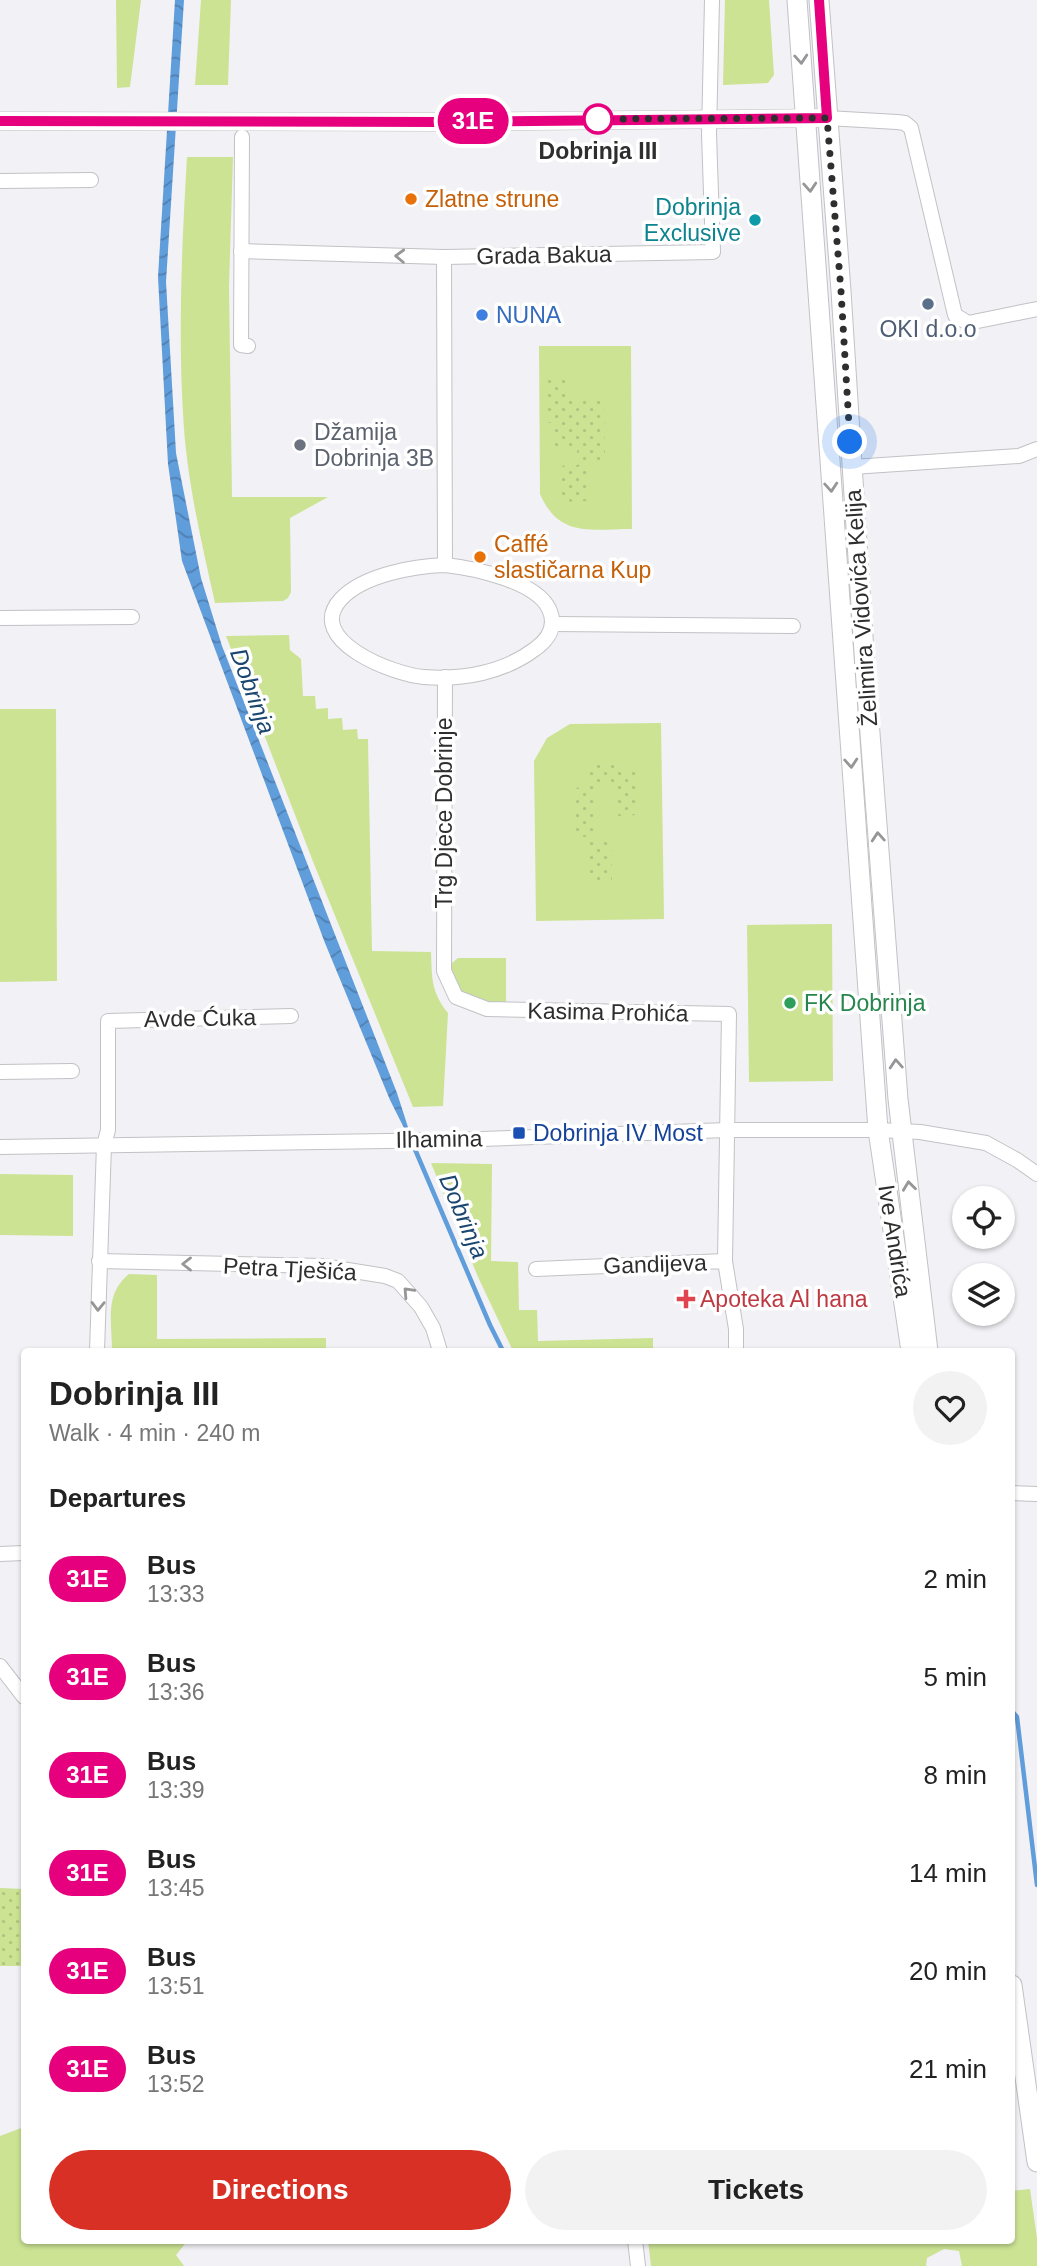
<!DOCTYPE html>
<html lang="en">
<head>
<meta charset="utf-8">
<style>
  :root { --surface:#fff; --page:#f2f2f2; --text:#222; --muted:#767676; --accent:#d93025 }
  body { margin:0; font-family:Helvetica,sans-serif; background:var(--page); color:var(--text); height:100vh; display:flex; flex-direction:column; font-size:26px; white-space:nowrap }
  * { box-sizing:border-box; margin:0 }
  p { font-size:23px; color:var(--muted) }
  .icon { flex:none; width:38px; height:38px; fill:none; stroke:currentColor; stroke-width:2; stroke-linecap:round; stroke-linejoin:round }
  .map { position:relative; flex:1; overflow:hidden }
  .panel { position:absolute; left:21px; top:1348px; width:994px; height:896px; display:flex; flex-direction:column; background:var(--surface); border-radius:7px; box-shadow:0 2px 5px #0004 }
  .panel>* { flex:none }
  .badge { padding:0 14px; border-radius:23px; font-size:24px; line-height:46px }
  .tools { position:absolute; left:952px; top:1186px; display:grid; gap:14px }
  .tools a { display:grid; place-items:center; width:63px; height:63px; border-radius:50%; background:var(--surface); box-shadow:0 2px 5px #0004; font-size:35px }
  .you { position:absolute; width:35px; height:35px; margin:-18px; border:5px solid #fff; border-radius:50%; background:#1a73e8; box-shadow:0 0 0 10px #1a73e833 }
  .map>.badge { position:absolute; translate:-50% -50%; box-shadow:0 0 0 4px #fff }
  h2 { padding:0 28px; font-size:26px; line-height:63px }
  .round { display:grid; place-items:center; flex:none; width:74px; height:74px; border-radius:37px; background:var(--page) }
  .summary { display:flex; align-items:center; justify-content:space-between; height:119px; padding:0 28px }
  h1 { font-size:33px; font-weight:700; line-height:52px }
  .action { display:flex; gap:14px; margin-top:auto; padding:14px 28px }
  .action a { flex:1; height:80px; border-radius:42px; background:var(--accent); color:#fff; font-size:28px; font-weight:700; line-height:80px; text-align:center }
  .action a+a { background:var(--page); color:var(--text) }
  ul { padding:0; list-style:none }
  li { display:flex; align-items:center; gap:21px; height:98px; padding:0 28px }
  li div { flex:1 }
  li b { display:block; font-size:26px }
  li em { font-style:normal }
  li .badge { min-width:77px; font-weight:700; text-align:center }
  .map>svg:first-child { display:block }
  .green { fill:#cce394 }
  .park { fill:url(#park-dots) }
  .water { fill:url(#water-waves) }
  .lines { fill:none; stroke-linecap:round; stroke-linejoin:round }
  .stream { stroke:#609ddb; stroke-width:4.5 }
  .minor-casing { stroke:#c2c1c5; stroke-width:16 }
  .tertiary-casing { stroke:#c2c1c5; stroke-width:19 }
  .secondary-casing { stroke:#c2c1c5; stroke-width:21 }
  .minor { stroke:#fff; stroke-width:14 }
  .tertiary { stroke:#fff; stroke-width:18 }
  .secondary { stroke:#fff; stroke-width:19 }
  .oneway { stroke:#969697 }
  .line-casing { stroke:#fff; stroke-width:16 }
  .line { stroke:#e6007e; stroke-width:10 }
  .walk { stroke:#2e2e2f; stroke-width:7; stroke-dasharray:0 12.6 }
  .stop-dot { fill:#fff; stroke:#e6007e; stroke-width:3.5 }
  .food-dot { fill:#e8710a; stroke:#fff; stroke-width:2.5 }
  .culture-dot { fill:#0f9aa8; stroke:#fff; stroke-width:2.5 }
  .service-dot { fill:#5c6f8a; stroke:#fff; stroke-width:2.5 }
  .shop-dot { fill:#3f7fe0; stroke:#fff; stroke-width:2.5 }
  .worship-dot { fill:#6b7280; stroke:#fff; stroke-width:2.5 }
  .leisure-dot { fill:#2e9e5b; stroke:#fff; stroke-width:2.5 }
  .transit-dot { fill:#1a4fb4; stroke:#fff; stroke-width:2.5 }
  .health-dot { fill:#e0444e; stroke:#fff; stroke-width:2.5 }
  .labels { text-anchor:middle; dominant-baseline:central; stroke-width:7; stroke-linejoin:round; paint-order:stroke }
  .stop-label { font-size:23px; font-weight:bold; fill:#2e2e2f; stroke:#fff }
  .food-label { font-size:23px; fill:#c56008; stroke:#fff; text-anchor:start }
  .culture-label { font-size:23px; fill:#0d838f; stroke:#fff; text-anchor:end }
  .street-label { font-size:23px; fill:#2e2e2f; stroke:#fff }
  .shop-label { font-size:23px; fill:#366cbe; stroke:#fff; text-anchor:start }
  .service-label { font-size:23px; fill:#4e5e75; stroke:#fff }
  .worship-label { font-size:23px; fill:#5b616d; stroke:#fff; text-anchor:start }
  .leisure-label { font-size:23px; fill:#27864d; stroke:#fff; text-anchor:start }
  .transit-label { font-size:23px; fill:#164399; stroke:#fff; text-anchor:start }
  .health-label { font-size:23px; fill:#be3a42; stroke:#fff; text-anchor:start }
  .water-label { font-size:24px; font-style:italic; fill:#1a466f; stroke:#fff }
</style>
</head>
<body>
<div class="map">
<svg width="1037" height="2266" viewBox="0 0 1037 2266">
  <defs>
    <pattern id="park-dots" width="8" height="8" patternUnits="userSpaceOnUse" patternTransform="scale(1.75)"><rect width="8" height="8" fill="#cce394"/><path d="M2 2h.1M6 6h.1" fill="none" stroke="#b0c380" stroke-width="1.8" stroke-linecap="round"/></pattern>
    <pattern id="water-waves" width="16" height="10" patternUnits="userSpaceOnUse" patternTransform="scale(1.75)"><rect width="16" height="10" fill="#609ddb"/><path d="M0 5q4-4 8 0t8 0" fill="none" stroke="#5080b2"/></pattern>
  </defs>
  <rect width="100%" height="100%" fill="#f2f1f5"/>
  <g class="green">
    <path d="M116,0H141L130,87L117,88Z"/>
    <path d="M201,0H231L228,85H195Z"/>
    <path d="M725,0H769L774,75L768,83L723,85Z"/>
    <path d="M187,157H233L229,287L232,497H328L290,518L291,592L288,598L283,601L215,603C201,540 186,477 183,413C178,327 182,242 187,157Z"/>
    <path d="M539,346H631L632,529C591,529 559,538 540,494Z"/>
    <path d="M289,635L290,650L301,659L303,696H315L316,709L328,708V719L342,718L343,730L357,729L358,739H368L372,951L431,952C432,978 431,992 448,1013L443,1106L413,1107L314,864L226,636Z"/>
    <path d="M0,709H56L57,981L0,982Z"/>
    <path d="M661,723L664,919L536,921L534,761L547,738L570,724Z"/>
    <path d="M832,924L833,1081L749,1082L747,925Z"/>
    <path d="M458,958H506V1003C479,1004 449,998 451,964Z"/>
    <path d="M431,1163L492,1164L491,1261L518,1262L519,1310H537L538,1341L653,1338V1351H513L478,1277Z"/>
    <path d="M0,1174L73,1175V1236L0,1235Z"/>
    <path d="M129,1274L157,1275V1339L326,1338V1351H112C112,1322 104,1294 129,1274Z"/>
    <path d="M24,2127V2240H188L176,2255L184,2266H0V2136Z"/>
    <path d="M1030,2189L1037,2238V2266H962L959,2251L944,2249L927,2258L926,2266H651L648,2240H1012V2191Z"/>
  </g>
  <g class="park">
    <path d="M545,377H565L566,398L604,397L605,464H589L590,501L558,502V466L578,465L577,448H553L552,423H546Z"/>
    <path d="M615,763L616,771L638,770L639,815L616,816L615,784L596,785L597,840H611L612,881L590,882L589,837H575L573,788L587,787V764Z"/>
    <path d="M0,1888L24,1889V1966H0Z"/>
  </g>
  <path class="water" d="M175,0H184L166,282L176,453L201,578L222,646L397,1093L416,1152L390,1100L325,943L182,561L168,464L158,277Z"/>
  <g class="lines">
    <g class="stream">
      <path d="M414,1147L490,1325L503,1351"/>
      <path d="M1012,1711L1017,1717L1037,1885"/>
    </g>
    <g class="minor-casing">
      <g id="minor">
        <path d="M827,118L897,122L905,123L911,128L955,315L968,323L1037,309"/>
        <path d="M242,137L241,345L248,346"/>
        <path d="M0,181L91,180"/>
        <path d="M241,251L444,257L713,252L709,134L712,0"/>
        <path d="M444,257L445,565"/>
        <path d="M852,467L1019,456L1037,449"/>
        <path d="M445,565C473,568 536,581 549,609C557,626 549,639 535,649C503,673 462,680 424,677C394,675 303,640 341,599C363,575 414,566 445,565Z"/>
        <path d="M0,618L132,617"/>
        <path d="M553,624L793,626"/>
        <path d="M445,677L444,971L456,997L487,1009L729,1014L725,1261"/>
        <path d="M0,1072L72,1071"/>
        <path d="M0,1147L454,1140L727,1130H878L920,1132L986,1143L1017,1160L1037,1174"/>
        <path d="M99,1261L323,1266L385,1276L398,1281L421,1307L433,1328L440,1351"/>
        <path d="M536,1269L725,1261L736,1329V1351"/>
        <path d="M97,1351L104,1145L108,1130V1021L291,1016"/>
        <path d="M1012,1493L1037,1494"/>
        <path d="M0,1554L24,1553"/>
        <path d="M0,1666L24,1697"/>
        <path d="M635,2240L638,2266"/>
      </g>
    </g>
    <g class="tertiary-casing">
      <path id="tertiary" d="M0,121L442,122L827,118"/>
    </g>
    <g class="secondary-casing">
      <g id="secondary">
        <path d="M797,0L878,1130L911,1351"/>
        <path d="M819,0L841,291L865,668L898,1099L928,1351"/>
        <path d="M1012,1985L1037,2162"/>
      </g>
    </g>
    <use href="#minor" class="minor"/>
    <use href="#tertiary" class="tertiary"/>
    <use href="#secondary" class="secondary"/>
  </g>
  <defs><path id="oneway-chevron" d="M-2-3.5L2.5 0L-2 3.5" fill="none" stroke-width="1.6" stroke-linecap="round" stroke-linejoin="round" transform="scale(1.75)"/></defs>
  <g class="oneway">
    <use href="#oneway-chevron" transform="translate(801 59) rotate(86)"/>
    <use href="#oneway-chevron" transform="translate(810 187) rotate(86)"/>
    <use href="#oneway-chevron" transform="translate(400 256) rotate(-178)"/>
    <use href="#oneway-chevron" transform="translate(831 487) rotate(86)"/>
    <use href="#oneway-chevron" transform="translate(851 763) rotate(86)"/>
    <use href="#oneway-chevron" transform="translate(878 837) rotate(-94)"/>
    <use href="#oneway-chevron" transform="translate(896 1064) rotate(-94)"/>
    <use href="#oneway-chevron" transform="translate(909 1186) rotate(-97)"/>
    <use href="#oneway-chevron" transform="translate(187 1264) rotate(180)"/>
    <use href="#oneway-chevron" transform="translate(408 1292) rotate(-133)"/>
    <use href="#oneway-chevron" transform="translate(98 1306) rotate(91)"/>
  </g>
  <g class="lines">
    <g class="line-casing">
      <path id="line" d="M0,121L442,122L827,118L819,0"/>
    </g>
    <use href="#line" class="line"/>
    <path class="walk" d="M598,119L827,118L841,291L850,442"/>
  </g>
  <circle class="stop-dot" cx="598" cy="119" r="14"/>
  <g class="food-dot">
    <circle cx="411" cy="199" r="7"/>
    <circle cx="480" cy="557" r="7"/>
  </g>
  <circle class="culture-dot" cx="755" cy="220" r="7"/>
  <circle class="service-dot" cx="928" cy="304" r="7"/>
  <circle class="shop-dot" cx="482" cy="315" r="7"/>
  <circle class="worship-dot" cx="300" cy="445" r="7"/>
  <circle class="leisure-dot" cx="790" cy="1003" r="7"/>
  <rect class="transit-dot" x="512" y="1126" width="14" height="14" rx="3.5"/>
  <path class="health-dot" d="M682.5 1288.5h7v7h7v7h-7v7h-7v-7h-7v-7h7z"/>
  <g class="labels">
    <g class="stop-label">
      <text x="598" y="151">Dobrinja III</text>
    </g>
    <g class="food-label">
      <text x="425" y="199">Zlatne strune</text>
      <text x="494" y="544">Caffé<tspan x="494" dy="26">slastičarna Kup</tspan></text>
    </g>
    <g class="culture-label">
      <text x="741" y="207">Dobrinja<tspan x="741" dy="26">Exclusive</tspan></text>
    </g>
    <g class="street-label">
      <text transform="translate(544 255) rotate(-1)">Grada Bakua</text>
      <text transform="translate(861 608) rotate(-94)">Želimira Vidovića Kelija</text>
      <text transform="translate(444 813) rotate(-90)">Trg Djece Dobrinje</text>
      <text transform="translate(608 1012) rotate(1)">Kasima Prohića</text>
      <text transform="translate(200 1018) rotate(-1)">Avde Ćuka</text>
      <text transform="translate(439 1139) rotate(-1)">Ilhamina</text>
      <text transform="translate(895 1241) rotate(81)">Ive Andrića</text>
      <text transform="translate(655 1264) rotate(-2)">Gandijeva</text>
      <text transform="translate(290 1269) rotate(3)">Petra Tješića</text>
    </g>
    <g class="shop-label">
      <text x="496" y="315">NUNA</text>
    </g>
    <g class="service-label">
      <text x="928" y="329">OKI d.o.o</text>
    </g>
    <g class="worship-label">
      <text x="314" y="432">Džamija<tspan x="314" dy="26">Dobrinja 3B</tspan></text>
    </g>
    <g class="leisure-label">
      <text x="804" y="1003">FK Dobrinja</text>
    </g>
    <g class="transit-label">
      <text x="533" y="1133">Dobrinja IV Most</text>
    </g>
    <g class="health-label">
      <text x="700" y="1299">Apoteka Al hana</text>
    </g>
    <g class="water-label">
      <text transform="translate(253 691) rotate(70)">Dobrinja</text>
      <text transform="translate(464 1216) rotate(67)">Dobrinja</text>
    </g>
  </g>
</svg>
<div class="tools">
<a><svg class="icon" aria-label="locate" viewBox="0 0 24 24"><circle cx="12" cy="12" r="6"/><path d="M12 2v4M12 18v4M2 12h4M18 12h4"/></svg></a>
<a><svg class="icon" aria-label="layers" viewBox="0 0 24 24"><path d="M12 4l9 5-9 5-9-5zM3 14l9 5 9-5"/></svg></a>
</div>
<div class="you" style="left:850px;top:442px"></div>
<b class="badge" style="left:473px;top:121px;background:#e6007e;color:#fff">31E</b>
<section class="panel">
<div class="summary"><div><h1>Dobrinja III</h1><p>Walk · 4 min · 240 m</p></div><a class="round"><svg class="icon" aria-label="heart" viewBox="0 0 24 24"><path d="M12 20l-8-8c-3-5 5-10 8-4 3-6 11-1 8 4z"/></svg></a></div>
<h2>Departures</h2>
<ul>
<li><span class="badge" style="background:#e6007e;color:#fff">31E</span><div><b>Bus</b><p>13:33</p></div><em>2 min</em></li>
<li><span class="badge" style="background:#e6007e;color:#fff">31E</span><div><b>Bus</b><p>13:36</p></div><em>5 min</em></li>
<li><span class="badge" style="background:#e6007e;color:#fff">31E</span><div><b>Bus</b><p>13:39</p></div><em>8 min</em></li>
<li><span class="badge" style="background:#e6007e;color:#fff">31E</span><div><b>Bus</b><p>13:45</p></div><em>14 min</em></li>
<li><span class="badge" style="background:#e6007e;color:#fff">31E</span><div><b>Bus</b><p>13:51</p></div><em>20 min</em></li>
<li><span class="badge" style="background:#e6007e;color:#fff">31E</span><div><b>Bus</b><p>13:52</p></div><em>21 min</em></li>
</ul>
<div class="action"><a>Directions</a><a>Tickets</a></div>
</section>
</div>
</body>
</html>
